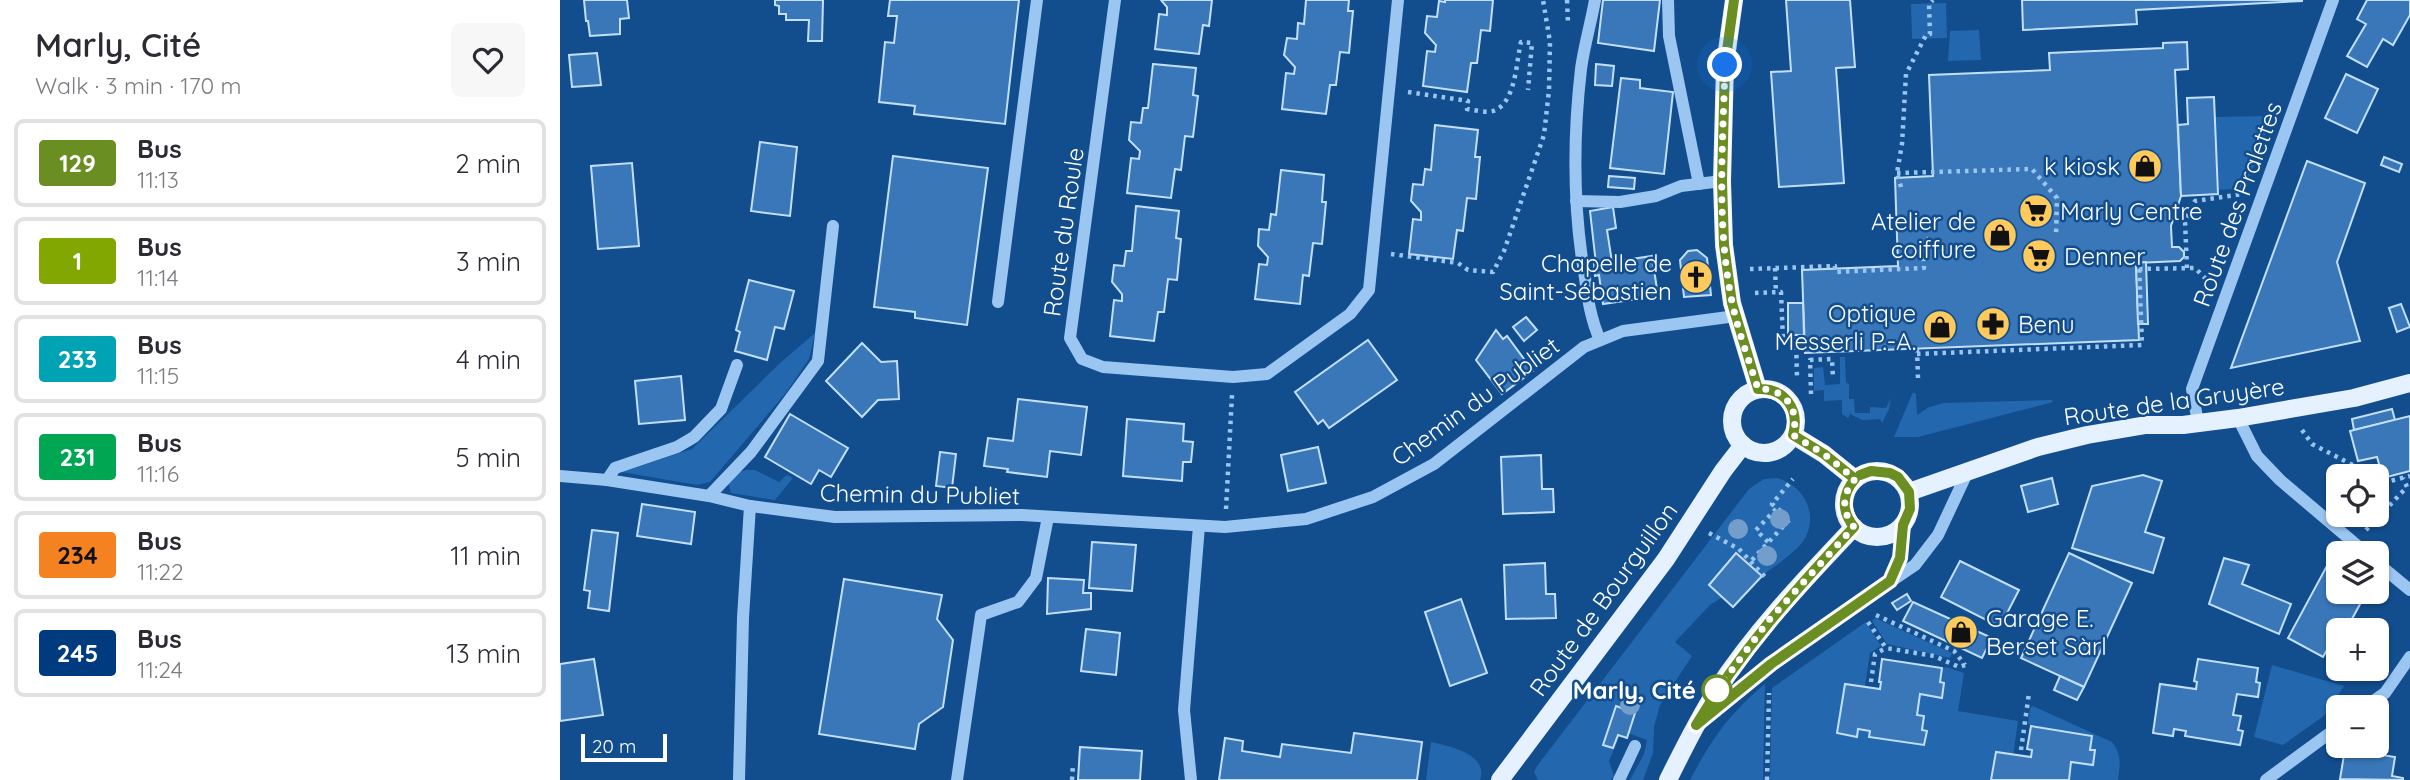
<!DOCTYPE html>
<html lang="en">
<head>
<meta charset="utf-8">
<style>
  :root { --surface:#fff; --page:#f7f7f7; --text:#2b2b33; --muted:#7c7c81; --line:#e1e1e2 }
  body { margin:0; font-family:Quicksand,sans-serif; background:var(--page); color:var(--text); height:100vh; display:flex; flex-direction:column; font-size:26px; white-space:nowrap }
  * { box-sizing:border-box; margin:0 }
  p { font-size:23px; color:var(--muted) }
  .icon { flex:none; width:38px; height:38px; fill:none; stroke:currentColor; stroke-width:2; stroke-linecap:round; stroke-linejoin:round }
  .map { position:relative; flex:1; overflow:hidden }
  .panel { display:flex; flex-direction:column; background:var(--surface); width:560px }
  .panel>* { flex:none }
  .badge { padding:0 14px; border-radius:5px; font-size:24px; line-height:46px }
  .fabs { position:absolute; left:1766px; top:464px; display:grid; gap:14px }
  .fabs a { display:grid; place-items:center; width:63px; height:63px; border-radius:10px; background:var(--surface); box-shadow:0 2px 5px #0004; font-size:35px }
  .scale { position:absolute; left:21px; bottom:18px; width:86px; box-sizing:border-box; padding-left:7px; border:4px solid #fff; border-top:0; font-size:19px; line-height:24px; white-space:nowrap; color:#fff; -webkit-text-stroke:5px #124d8e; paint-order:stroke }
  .you { position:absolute; width:35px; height:35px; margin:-18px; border:5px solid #fff; border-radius:50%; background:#1a73e8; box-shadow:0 0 0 10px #1a73e833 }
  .map>.badge { position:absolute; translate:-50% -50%; box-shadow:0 0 0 4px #fff }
  .round { display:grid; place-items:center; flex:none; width:74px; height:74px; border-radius:10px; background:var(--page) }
  .headline { display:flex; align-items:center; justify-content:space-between; height:119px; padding:0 35px }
  h1 { font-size:33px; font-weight:600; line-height:52px }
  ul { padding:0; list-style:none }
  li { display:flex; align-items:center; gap:21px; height:88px; margin:0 14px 10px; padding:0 21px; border:4px solid var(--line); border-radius:10px }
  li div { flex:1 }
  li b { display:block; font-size:26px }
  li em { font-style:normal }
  li .badge { min-width:77px; font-weight:700; text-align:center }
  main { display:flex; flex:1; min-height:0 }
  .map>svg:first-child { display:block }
  .green { fill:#2367ae }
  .building { fill:#3a77b8; stroke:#c2dffd; stroke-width:2 }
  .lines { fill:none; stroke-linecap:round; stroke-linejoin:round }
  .path { stroke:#9bc6f2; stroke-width:4.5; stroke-dasharray:3.5 5; stroke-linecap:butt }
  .minor { stroke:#9bc6f2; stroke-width:12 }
  .major { stroke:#e6f1ff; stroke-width:18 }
  .tree { fill:#739dcb }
  .line-casing { stroke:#fff; stroke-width:16 }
  .line { stroke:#6b8e23; stroke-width:10 }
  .walk { stroke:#fff; stroke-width:7; stroke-dasharray:0 12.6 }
  .stop-dot { fill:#fff; stroke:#6b8e23; stroke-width:3.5 }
  .labels { text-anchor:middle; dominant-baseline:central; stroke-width:5; stroke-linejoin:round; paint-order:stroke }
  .poi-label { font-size:24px; fill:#fff; stroke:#124d8e; text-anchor:end }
  .street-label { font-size:24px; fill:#fff; stroke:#124d8e }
  .stop-label { font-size:24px; font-weight:bold; fill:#fff; stroke:#124d8e; text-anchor:end }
</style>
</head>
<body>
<main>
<section class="panel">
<div class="headline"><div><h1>Marly, Cité</h1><p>Walk · 3 min · 170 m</p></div><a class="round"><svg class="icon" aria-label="heart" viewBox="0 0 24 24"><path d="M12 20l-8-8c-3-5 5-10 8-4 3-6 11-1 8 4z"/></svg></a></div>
<ul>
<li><span class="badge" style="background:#6b8e23;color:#fff">129</span><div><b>Bus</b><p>11:13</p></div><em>2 min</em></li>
<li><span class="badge" style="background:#81a700;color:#fff">1</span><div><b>Bus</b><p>11:14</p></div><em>3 min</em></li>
<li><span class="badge" style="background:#00a3b4;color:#fff">233</span><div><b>Bus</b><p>11:15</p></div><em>4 min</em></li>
<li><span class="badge" style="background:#00a651;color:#fff">231</span><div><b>Bus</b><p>11:16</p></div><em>5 min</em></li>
<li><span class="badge" style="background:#f58220;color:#111">234</span><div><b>Bus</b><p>11:22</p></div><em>11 min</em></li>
<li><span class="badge" style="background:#003b80;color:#fff">245</span><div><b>Bus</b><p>11:24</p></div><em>13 min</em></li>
</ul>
</section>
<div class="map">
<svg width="1850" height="780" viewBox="0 0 1850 780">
  <rect width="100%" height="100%" fill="#124d8e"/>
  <g class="green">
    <path d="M1386,3L1387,38L1352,39L1351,4Z"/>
    <path d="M1419,30L1421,60L1388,61L1390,31Z"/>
    <path d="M1712,116L1686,188L1658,190L1655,117Z"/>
    <path d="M255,333L249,359L225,394L150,482L137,485L62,472L132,449L220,363Z"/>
    <path d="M1280,357H1285L1286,383L1289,384V399H1294L1295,413H1310V407L1326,408L1331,398L1329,409L1322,423L1320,419L1302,420L1290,414L1288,418L1282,414V400L1264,401V390L1254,391V368L1263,367L1265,385L1280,384Z"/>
    <path d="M1353,392L1356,394L1357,415L1369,407L1384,403L1492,400L1493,402L1358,437H1334Z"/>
    <path d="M186,470H195L219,482L227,475L233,478L215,500L171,493L168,482L176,473Z"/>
    <path d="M1217,478C1246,486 1261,519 1241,544C1231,556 1214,566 1202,576L1176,553L1149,584L1163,597L1150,605L1115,642L1132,656L1100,705L1094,727L1093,753L1083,780H1070L1084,754L1087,740L1062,731L1049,761L1054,776L1051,780H978L974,772L977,766L1189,489L1204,479Z"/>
    <path d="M1315,618L1392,653L1390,658L1327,644L1312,621Z"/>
    <path d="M1306,622L1321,646L1310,653L1304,692L1328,693L1386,667L1404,673L1398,711L1458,721L1453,757L1475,761L1471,726L1468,724L1470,708L1473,706L1552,742C1562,755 1560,765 1558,780H1210L1212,688Z"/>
    <path d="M1712,665L1784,686L1765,715L1723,745L1694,737Z"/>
    <path d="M1205,684L1203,780H1130C1152,738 1169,714 1205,684Z"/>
    <path d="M871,742C889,746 929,754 920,780H866Z"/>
  </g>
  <g class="building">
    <path d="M24,0H67L69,18L60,19V34L30,36L28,21H26Z"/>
    <path d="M215,0H263L262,41H248L249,20H226V14H219V6L215,5Z"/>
    <path d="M330,0H459L445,124L354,114L355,106L319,102L325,42L334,43L337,16H328Z"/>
    <path d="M601,0H652L649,26L643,25L639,54L595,49L599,14L607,15V7Z"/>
    <path d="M746,0H789L788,11H793L789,53L780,52L776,85H770L766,114L722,109L726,73L734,74L735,67L724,55L727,38L737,39L738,23L744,24Z"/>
    <path d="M885,0H933L930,31L921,30L917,63H911L907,92L863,86L867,51L875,52L876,45L865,33L867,16L877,17L879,1L885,2Z"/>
    <path d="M1043,0H1100L1094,51L1038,43Z"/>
    <path d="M1226,0H1290L1295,67L1276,68L1284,183L1219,187L1211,72L1231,71Z"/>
    <path d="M1462,0H1742V1L1576,10L1577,24L1463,30Z"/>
    <path d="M1807,0H1850V15L1833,45L1823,39L1807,67L1787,56L1806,24L1797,19Z"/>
    <path d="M1627,42L1628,69L1615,70L1621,196L1611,226L1612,247H1619L1624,252V257L1620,261L1576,263L1579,340L1245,353L1242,270L1338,266L1335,178L1373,176L1369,75L1490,70L1489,53L1603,48V43Z"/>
    <path d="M37,53L41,85L12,87L9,55Z"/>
    <path d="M593,64L636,68L633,95L638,96L633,137L625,136L621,170L615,169L611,198L567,193L571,158L579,159L580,151L569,140L571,122L581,123L583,108H588Z"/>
    <path d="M1036,64L1054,66L1052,86L1035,85Z"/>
    <path d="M1786,74L1818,89L1797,133L1765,118Z"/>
    <path d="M1061,78L1080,80V88L1113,92L1104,174L1050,168Z"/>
    <path d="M1654,97L1658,194L1621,196L1618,125L1628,124L1627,98Z"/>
    <path d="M875,125L918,130L915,157H920L916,199L907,198L903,231L897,230L893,259L849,254L853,219L861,220V212L851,201L853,184L863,185L865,169L871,170Z"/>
    <path d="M200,142L237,147L230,216L191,211Z"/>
    <path d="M333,156L428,168L407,325L355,318V312L314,307Z"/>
    <path d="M1824,157L1842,164L1839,172L1821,165Z"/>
    <path d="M1747,161L1805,183L1777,262L1800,341L1671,368Z"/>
    <path d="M72,163L79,246L38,249L31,166Z"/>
    <path d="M721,170L764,175L762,202H766L762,244L753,243L749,276L743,275L740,304L695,299L699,264L707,265L708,257L698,246L699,229L709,230L711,214L716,215Z"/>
    <path d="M1049,176L1075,178L1074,189L1048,187Z"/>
    <path d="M576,206L619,211L616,238L621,239L617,280L608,279L604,312H598L594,341L550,336L554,300L562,301V294L552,282L554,265L564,266L566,251H572Z"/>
    <path d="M1053,207L1056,228L1047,230L1052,262L1092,256L1098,296L1043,304L1039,275L1035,276L1034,264H1036L1030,211Z"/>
    <path d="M1137,250L1147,258L1151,295L1124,297L1120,260L1128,251Z"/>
    <path d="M1586,262L1588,324H1578L1576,263Z"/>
    <path d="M189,280L234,291L224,329L215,327L207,360L175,351L180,332L176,330Z"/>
    <path d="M1228,303H1243L1244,335H1228Z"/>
    <path d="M1841,304L1850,327L1837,332L1829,308Z"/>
    <path d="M966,317L977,330L964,341L953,327Z"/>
    <path d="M936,330L943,339L947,336L973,371L942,394L916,360Z"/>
    <path d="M808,340L837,380L769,428L763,420L758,424L735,392Z"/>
    <path d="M302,343L321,362L337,361L339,399L318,400L302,417L266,381Z"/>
    <path d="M121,376L125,420L79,424L75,381Z"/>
    <path d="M458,399L527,407L521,455L490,451L487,477L447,472L448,469L424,466L428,438L453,441Z"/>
    <path d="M1832,409L1835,420L1794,430L1792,419Z"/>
    <path d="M230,414L288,448L271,477L259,470L251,484L205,457Z"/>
    <path d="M1850,416V471L1823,478L1817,457L1798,461L1790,431Z"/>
    <path d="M567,419L624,424L623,441L633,442L631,462H623L622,481L563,476Z"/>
    <path d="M758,447L766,483L728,491L721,455Z"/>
    <path d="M380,452L396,454L392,488L376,486Z"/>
    <path d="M981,455L982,489H993L994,512L943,514L941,457Z"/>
    <path d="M1583,475L1602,481L1585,532L1604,538L1593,573L1512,548L1532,486Z"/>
    <path d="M1492,478L1498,504L1468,512L1461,486Z"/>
    <path d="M82,504L135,512L131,544L77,536Z"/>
    <path d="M32,530L58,533L49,611L28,608L30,591L24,590Z"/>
    <path d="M532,542L576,545L572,591L529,588Z"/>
    <path d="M1176,553L1202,576L1173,607L1149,585Z"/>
    <path d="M1509,553L1572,583L1524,687L1461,658Z"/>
    <path d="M1664,558L1689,565L1682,584L1731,604L1719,634L1649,604Z"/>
    <path d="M1400,561L1459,590L1440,627L1381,597Z"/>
    <path d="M1769,562L1778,567V592H1800L1805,595L1786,630H1778V644L1772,641L1763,657L1728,638Z"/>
    <path d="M985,563L986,594H995L996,618L946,619L944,565Z"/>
    <path d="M488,578L524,580L523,593H531V609L487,614Z"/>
    <path d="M284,579L382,595L377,619L393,640L383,707L359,724L355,749L259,734Z"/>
    <path d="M1347,594L1351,601L1337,610L1332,603Z"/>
    <path d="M901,599L927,673L890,686L865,612Z"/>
    <path d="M1353,602L1432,638L1422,658L1343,621Z"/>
    <path d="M526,629L560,633L556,675L521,671Z"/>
    <path d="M34,659L43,715L0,721V664Z"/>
    <path d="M1322,659L1382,668L1380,682L1384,683L1382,698L1360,694L1357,715L1364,716L1362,730L1367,731L1364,745L1309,737L1310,731L1298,729L1297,737L1277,733L1285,684L1320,689L1321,682H1319Z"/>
    <path d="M1638,659L1698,668L1696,682L1700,683L1698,697L1677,694L1673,715L1681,716L1678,730L1683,731L1680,745L1625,736L1626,731L1614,729L1613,736L1593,733L1600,684L1636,689L1637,682L1634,681Z"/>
    <path d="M1500,676L1524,687L1517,700L1494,690Z"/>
    <path d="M1056,706L1075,713L1067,738L1058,735L1053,748L1043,745Z"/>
    <path d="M1471,726L1532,736L1530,750H1535L1533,765L1511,762L1509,780H1431L1436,752L1471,757L1472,750L1467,749Z"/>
    <path d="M794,733L862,742L857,780H659L665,738L683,741L682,751L720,757L722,744L791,753Z"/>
    <path d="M520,747L582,751L580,780H518Z"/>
    <path d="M1785,749L1835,757L1832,776L1843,778V780L1780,779Z"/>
  </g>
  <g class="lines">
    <g class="path">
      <path d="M1007,0L1008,23"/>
      <path d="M848,92L908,101L907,109C916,110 928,114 936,110C956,99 956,63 961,42L972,43L968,90"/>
      <path d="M1337,173L1472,169L1497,198L1496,237"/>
      <path d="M1341,187L1337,173L1342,144L1346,74L1366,35L1370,34L1369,4L1373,0"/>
      <path d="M831,254L898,263L908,270L933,272L944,251L984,135L989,90L990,42L983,0"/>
      <path d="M1215,268L1216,293"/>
      <path d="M1627,268L1625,221L1635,201L1683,194"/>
      <path d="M1190,269L1275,266V272L1364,268L1363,239H1368"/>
      <path d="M1579,269L1635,268L1647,280"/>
      <path d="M1195,293L1221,292L1223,340H1236L1237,378"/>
      <path d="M1357,349L1358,378"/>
      <path d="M1357,354L1582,345L1579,262"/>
      <path d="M1251,394L1250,360L1272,359L1273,378"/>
      <path d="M1742,430L1752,444L1814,476"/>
      <path d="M1816,477L1826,482L1850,476"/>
      <path d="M666,509L672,395"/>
      <path d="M1806,530L1847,487L1843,478"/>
      <path d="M1149,533L1179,549L1206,578"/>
      <path d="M1208,542L1196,530L1217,508"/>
      <path d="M1192,560L1230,519L1212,504L1233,479"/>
      <path d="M1316,615L1394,651L1405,665"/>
      <path d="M1308,622L1326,648L1374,656L1399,667L1405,665"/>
      <path d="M1311,682L1315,654L1326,648"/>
      <path d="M1461,750L1469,693"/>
      <path d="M512,780L513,764"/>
      <path d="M1207,780L1209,693"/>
    </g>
    <g class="minor">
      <path d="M555,0L510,338L522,359L543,367L673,377L707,374L790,314L809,290L838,0"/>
      <path d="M1035,0C1031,23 1024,46 1021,69C1013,138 1013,209 1025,278C1028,300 1031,320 1040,340"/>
      <path d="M1108,0L1109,36L1139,184"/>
      <path d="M1016,201L1060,202L1096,196L1121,186L1162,181"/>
      <path d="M438,302L477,0"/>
      <path d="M1678,418L1697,456L1720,480L1806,553"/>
      <path d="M1638,423L1632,389L1773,0"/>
      <path d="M0,476L47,480L149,496L190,506L275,517L462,515L665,527L746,519L813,497L874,464L1024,347L1063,331L1176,316"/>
      <path d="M47,480L55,468L117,447L134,437L161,409L177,365"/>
      <path d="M149,496L191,452L258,361L273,226"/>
      <path d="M1816,562L1850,590"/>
      <path d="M1330,581L1340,558L1343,525"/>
      <path d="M1805,707L1825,693L1850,657"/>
      <path d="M1144,718L1243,641L1355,565L1378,535L1408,471"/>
      <path d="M179,780L183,618L190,506"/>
      <path d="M397,780L421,615L458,602L476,578L488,517"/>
      <path d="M631,780L624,710L639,526"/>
      <path d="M1059,780L1075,746"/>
      <path d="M1706,780L1778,727"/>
    </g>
    <g class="major">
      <path d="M1174,0L1165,65L1162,181L1164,245L1172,303L1198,389"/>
      <circle cx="1204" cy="421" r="32"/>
      <path d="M1233,435L1264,454L1295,479"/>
      <circle cx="1317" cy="504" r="33"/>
      <path d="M1349,492L1478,447L1527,435L1586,425H1623L1678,418L1794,398L1850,383"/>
      <path d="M940,780L1106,559L1163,471L1183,445"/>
      <path d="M1108,780C1123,750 1138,719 1156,691C1195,631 1245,579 1294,527"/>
    </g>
  </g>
  <g class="tree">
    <circle cx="1220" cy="519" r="10"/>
    <circle cx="1178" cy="529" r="10"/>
    <circle cx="1207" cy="556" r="10"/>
    <circle cx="1070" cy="705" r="10"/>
  </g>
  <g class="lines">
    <g class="line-casing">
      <path id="line" d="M1174,0L1165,65L1162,181L1164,245L1172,303L1198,389C1225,388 1240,409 1233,435L1264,454L1295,479C1282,494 1281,511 1294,527C1235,590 1180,651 1136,725L1211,664L1330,581L1340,558L1343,525L1350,509L1349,492L1338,477L1330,473L1311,471L1300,475"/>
    </g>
    <use href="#line" class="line"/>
    <path class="walk" d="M1157,690L1209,620L1294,527C1281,511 1282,494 1295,479L1264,454L1233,435C1240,409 1225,388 1198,389C1189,360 1178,331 1172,302C1156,224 1163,144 1165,65"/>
  </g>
  <defs>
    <g id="shop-disc" transform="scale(1.75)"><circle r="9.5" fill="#ffca5c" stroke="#124d8e"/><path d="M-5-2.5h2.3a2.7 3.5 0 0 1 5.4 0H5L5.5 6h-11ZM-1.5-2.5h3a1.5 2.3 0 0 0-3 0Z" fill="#111"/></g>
    <g id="supermarket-disc" transform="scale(1.75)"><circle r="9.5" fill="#ffca5c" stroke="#124d8e"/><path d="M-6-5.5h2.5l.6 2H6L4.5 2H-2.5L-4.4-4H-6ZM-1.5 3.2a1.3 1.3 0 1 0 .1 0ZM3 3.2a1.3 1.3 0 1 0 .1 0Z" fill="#111"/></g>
    <g id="church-disc" transform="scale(1.75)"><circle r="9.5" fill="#ffca5c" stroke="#124d8e"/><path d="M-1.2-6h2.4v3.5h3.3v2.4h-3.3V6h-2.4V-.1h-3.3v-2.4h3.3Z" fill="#111"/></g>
    <g id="pharmacy-disc" transform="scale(1.75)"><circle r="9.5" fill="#ffca5c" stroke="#124d8e"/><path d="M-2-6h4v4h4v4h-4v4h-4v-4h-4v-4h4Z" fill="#111"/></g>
  </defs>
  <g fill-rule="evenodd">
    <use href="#shop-disc" x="1585" y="166"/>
    <use href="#supermarket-disc" x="1476" y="211"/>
    <use href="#shop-disc" x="1440" y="235"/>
    <use href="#supermarket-disc" x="1479" y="256"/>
    <use href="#church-disc" x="1136" y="277"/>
    <use href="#pharmacy-disc" x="1433" y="324"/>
    <use href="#shop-disc" x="1380" y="327"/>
    <use href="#shop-disc" x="1401" y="632"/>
  </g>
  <circle class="stop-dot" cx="1157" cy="690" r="14"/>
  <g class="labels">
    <g class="poi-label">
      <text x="1560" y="166">k kiosk</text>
      <text x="1500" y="211" text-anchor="start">Marly Centre</text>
      <text x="1416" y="221">Atelier de<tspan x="1416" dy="28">coiffure</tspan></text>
      <text x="1504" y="256" text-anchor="start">Denner</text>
      <text x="1112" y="263">Chapelle de<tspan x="1112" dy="28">Saint-Sébastien</tspan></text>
      <text x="1356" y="313">Optique<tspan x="1356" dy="28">Messerli P.-A.</tspan></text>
      <text x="1458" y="324" text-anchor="start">Benu</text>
      <text x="1426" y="618" text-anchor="start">Garage E.<tspan x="1426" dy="28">Berset Sàrl</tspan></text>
    </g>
    <g class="street-label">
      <text transform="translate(1677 204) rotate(-70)">Route des Pralettes</text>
      <text transform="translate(503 232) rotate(-82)">Route du Roule</text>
      <text transform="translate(915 401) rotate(-36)">Chemin du Publiet</text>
      <text transform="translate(1614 401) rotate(-8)">Route de la Gruyère</text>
      <text transform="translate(360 494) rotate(1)">Chemin du Publiet</text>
      <text transform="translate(1043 599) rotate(-54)">Route de Bourguillon</text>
    </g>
    <g class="stop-label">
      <text x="1136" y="690">Marly, Cité</text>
    </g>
  </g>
</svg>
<div class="fabs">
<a><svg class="icon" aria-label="locate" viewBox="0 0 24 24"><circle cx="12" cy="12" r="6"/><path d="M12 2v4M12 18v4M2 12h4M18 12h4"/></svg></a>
<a><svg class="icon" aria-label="layers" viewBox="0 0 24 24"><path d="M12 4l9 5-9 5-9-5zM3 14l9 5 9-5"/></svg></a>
<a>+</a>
<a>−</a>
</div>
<div class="scale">20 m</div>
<div class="you" style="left:1165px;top:65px"></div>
</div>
</main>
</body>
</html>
